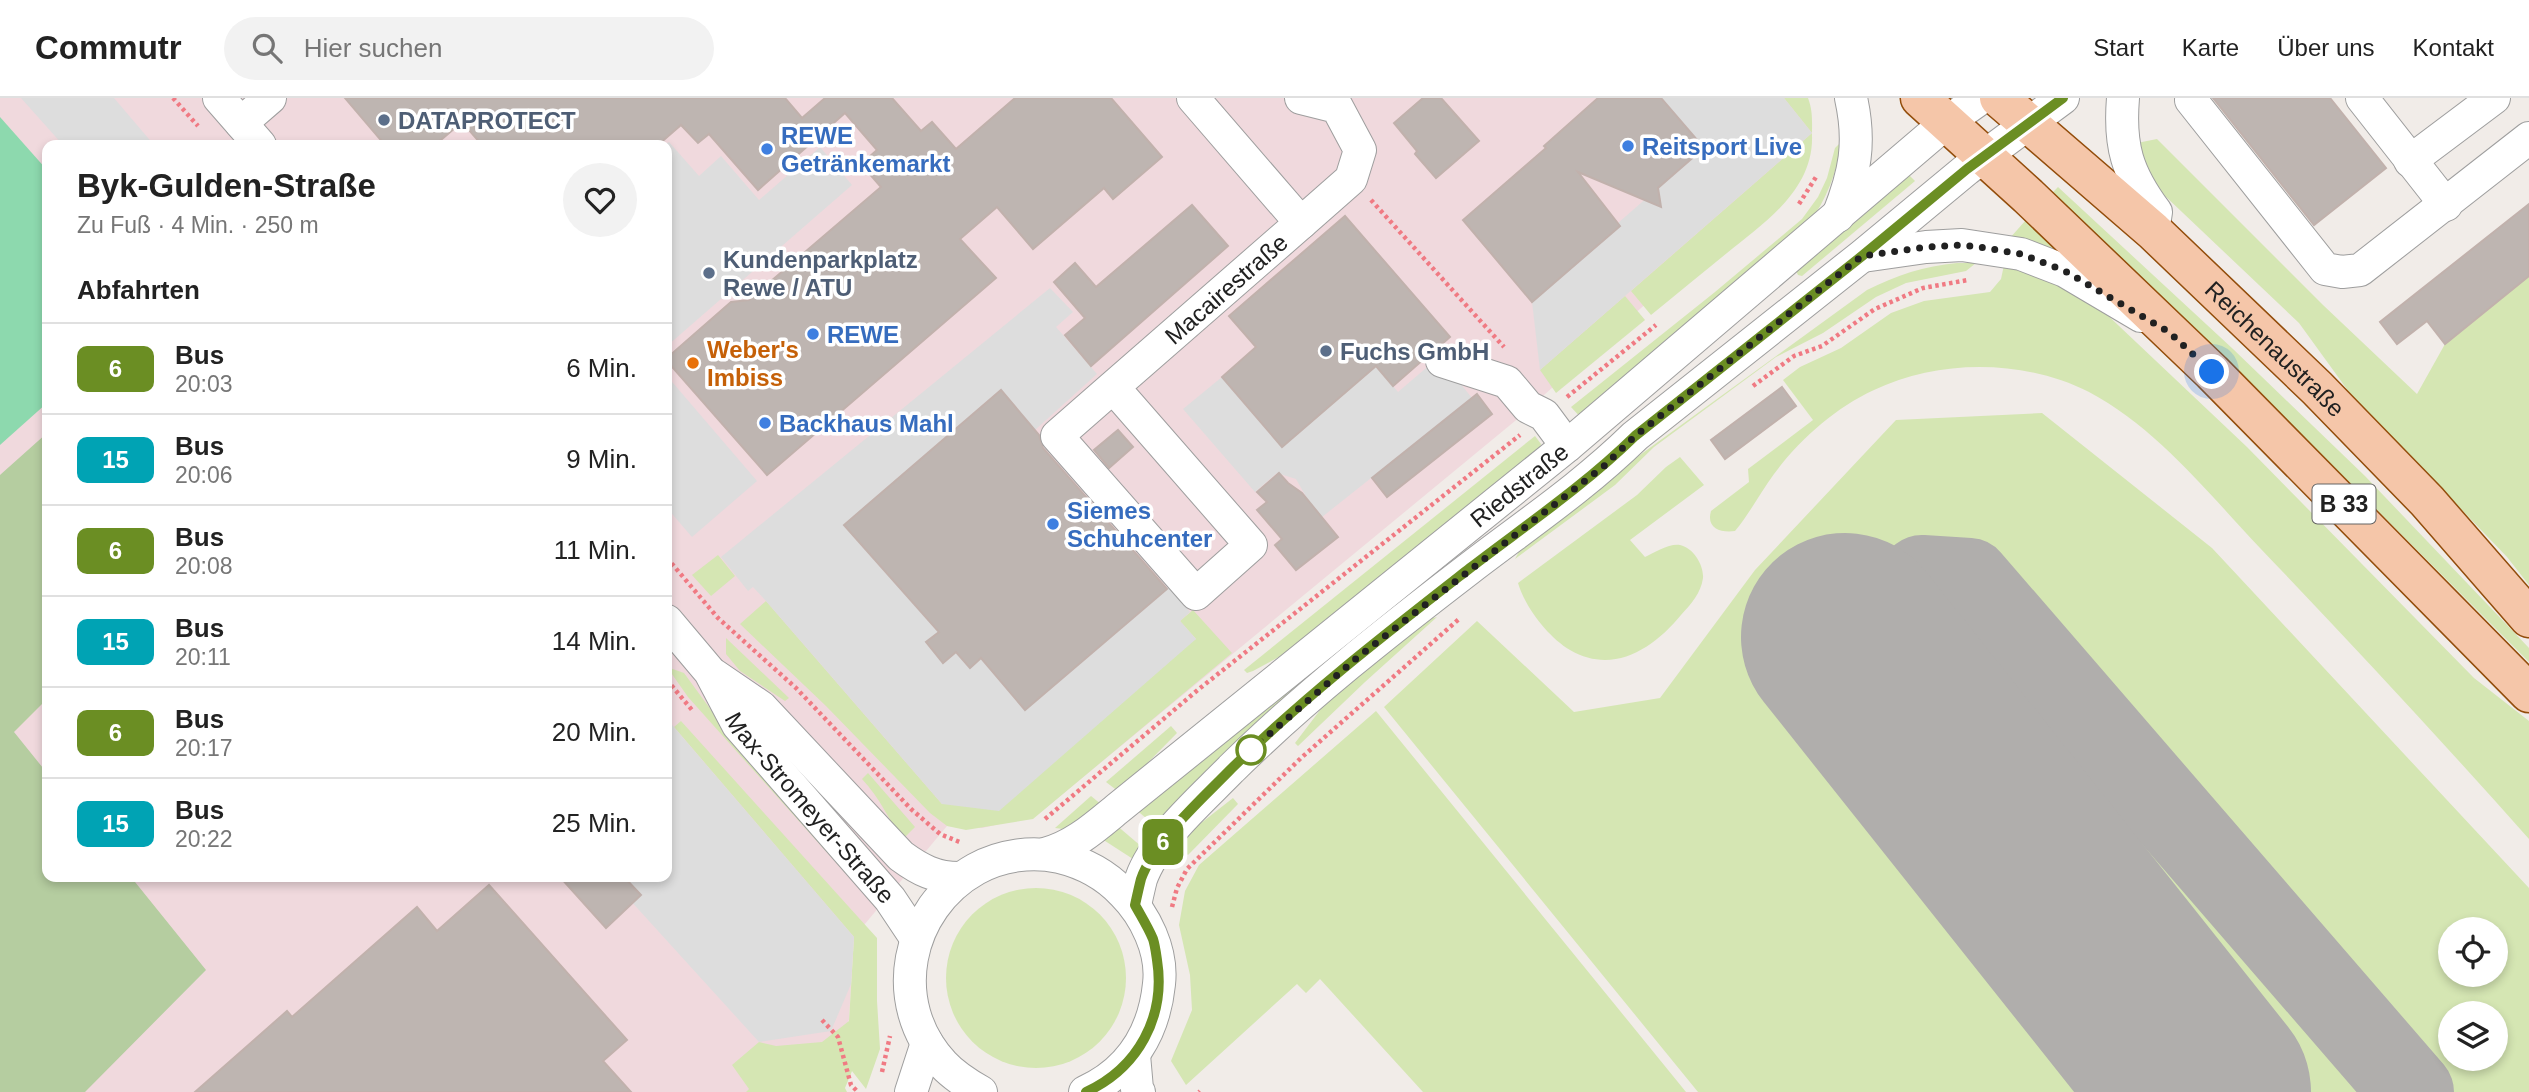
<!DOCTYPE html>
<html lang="de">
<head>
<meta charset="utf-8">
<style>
  :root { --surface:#fff; --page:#f2f2f2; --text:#222; --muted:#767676; --line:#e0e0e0 }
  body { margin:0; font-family:Arial,sans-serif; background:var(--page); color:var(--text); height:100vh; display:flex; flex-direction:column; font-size:26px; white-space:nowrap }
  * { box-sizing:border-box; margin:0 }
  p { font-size:23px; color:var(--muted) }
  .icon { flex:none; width:38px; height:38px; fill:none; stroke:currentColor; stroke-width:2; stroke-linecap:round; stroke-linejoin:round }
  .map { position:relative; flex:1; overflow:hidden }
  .details { position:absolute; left:42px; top:42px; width:630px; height:742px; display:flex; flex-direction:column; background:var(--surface); border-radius:14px; box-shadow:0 4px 10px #0003 }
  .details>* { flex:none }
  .badge { padding:0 14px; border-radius:10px; font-size:24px; line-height:46px }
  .buttons { position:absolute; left:2438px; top:819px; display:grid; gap:14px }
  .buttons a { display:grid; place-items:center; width:70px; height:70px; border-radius:50%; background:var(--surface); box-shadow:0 4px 10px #0003; font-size:35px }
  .you { position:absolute; width:35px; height:35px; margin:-18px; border:5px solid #fff; border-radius:50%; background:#1a73e8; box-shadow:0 0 0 10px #1a73e833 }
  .map>.badge { position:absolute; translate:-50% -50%; box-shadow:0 0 0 4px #fff }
  h2 { padding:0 35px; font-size:26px; line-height:63px }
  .round { display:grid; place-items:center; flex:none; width:74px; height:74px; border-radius:37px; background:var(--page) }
  .headline { display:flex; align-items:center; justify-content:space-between; height:119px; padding:0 35px }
  h1 { font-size:33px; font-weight:700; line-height:52px }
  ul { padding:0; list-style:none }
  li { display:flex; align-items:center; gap:21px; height:91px; padding:0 35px; border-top:2px solid var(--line) }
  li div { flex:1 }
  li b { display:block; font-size:26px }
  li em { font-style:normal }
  li .badge { min-width:77px; font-weight:700; text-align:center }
  header { display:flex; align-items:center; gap:42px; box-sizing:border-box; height:98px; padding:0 35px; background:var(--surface); border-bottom:2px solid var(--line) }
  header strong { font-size:33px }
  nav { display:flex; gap:38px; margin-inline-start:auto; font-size:24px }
  .search { width:490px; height:63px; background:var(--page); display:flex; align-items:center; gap:18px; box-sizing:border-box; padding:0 24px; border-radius:38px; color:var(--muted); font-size:26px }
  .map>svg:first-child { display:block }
  .commercial { fill:#f0d9dd; fill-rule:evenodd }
  .grass { fill:#d5e6b3; fill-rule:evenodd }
  .forest { fill:#b5cda0 }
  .pitch { fill:#8dd9ae }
  .parking { fill:#ddd }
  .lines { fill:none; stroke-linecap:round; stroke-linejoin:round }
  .taxiway { stroke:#b0aeac; stroke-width:84 }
  .runway { stroke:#b0aeac; stroke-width:208 }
  .building { fill:#beb5b1; stroke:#c1b1ac; stroke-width:2 }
  .minor-casing { stroke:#9e9e9e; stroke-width:34 }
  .major-casing { stroke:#934d0b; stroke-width:41 }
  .path { stroke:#f07a83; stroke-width:4.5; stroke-dasharray:3.5 3.5; stroke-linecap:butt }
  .minor { stroke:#fff; stroke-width:32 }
  .major { stroke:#f5c6a9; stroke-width:38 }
  .line-casing { stroke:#fff; stroke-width:16 }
  .line { stroke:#6b8e23; stroke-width:10 }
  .walk { stroke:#212121; stroke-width:7; stroke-dasharray:0 12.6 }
  .service-dot { fill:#5c6f8a; stroke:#fff; stroke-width:2.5 }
  .shop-dot { fill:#3f7fe0; stroke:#fff; stroke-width:2.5 }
  .food-dot { fill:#e8710a; stroke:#fff; stroke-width:2.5 }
  .stop-dot { fill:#fff; stroke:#6b8e23; stroke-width:3.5 }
  .labels { text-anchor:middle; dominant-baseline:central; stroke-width:7; stroke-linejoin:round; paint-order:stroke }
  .shield { fill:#fff; stroke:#646464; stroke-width:2 }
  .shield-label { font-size:23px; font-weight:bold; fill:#212121 }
  .service-label { font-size:24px; font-weight:bold; fill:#4e5e75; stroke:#fff; text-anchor:start }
  .shop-label { font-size:24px; font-weight:bold; fill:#366cbe; stroke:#fff; text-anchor:start }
  .street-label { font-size:24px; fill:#212121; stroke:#fff }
  .food-label { font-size:24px; font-weight:bold; fill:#c56008; stroke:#fff; text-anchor:start }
</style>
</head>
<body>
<header>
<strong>Commutr</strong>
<div class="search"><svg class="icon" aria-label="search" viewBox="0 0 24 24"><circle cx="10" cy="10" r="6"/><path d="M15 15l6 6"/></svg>Hier suchen</div>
<nav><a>Start</a><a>Karte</a><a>Über uns</a><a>Kontakt</a></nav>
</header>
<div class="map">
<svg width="2529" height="994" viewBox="0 0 2529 994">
  <rect width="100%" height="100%" fill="#f1ece8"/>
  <path class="commercial" d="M0,0H1802L1812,35L1786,80L1515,323L1036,718L982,730L947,728L854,839L849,922L812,994H0ZM47,47H667V779H47Z"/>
  <g class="grass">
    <path d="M1784,0H1808C1813,13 1812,24 1812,37C1814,92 1764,125 1727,155C1701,176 1676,197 1651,217L1631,193L1812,35Z"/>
    <path d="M2157,41L2323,207L2417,296L2445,246L2529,178V487L2507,459L2349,294L2299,225L2163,96L2147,71L2137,45Z"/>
    <path d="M1842,43C1837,73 1827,102 1808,126L1583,322L1571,309L1715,194L1802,121L1818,99L1827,80L1835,50Z"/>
    <path d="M1908,76L1915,83L1802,178L1798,177L1796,173Z"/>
    <path d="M2058,89L2233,251L2365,378L2529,550V564L2198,233L2051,96Z"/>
    <path d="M2026,122L2060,153L2009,141Z"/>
    <path d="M1957,165H1976L1966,173L1906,185L1876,199L1823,235L1776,259L1654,349L1615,387L1515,461L1521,450L1545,426L1867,192C1897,177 1924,168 1957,165Z"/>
    <path d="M2004,167L2051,181L2100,210L2247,349L2474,580L2529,623V741C2441,642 2352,546 2260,450C2208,395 2157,330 2089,294C2024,261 1939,261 1874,292C1835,310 1799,342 1774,376C1760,395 1750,415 1735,433C1720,435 1706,430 1711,413L1749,384L1748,371L1813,322L1783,282L1800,269L1841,250L1891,215L1924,203L1990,194L2001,181Z"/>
    <path d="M1625,198L1645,222L1556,295L1540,272Z"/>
    <path d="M2042,315L2212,450L2529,790V994H1698L1384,609L1477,523L1574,614L1660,600L1755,472L1896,322ZM2496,831V877H2450V831ZM2496,915V961H2450V915Z"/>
    <path d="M1535,338L1541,346L1537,357L1297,549L1253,573L1247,575L1244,572Z"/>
    <path d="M1680,359L1704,387L1630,442L1645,459C1655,454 1670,445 1680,447C1694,450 1704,468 1703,480C1701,495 1691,506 1681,517C1653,551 1613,577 1570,552C1548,539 1525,509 1518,485L1637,397L1666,369Z"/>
    <path d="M718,457L735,478L711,498L692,477Z"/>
    <path d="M766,503L942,706L1196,541L1180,523L1193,512L1232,555L1033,721L966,732L947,728L930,715L826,608L740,526Z"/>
    <path d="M1386,516L1157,729L1135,711L1379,519Z"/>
    <path d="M1437,519L1365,584L1298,648L1295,645L1327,603L1422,523Z"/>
    <path d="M726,540L789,600L785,603L740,573L726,556Z"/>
    <path d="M667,569L684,575L714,616L861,782L856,787L688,599Z"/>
    <path d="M1376,613L1686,994H1423L1320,881L1306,895L1297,886L1186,987L1171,963L1192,912L1190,877L1179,827L1185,793L1199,767Z"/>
    <path d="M681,623L877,840V903L880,951L866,991L852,973L845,990L847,994H746L749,991L732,967L759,944L776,948L822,944L849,923L854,839L674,629Z"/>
    <path d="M1171,628L1177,635L1119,694L1106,684Z"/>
    <path d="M868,675L915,729L902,742C888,720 880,700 862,681Z"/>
    <path d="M1091,698L1102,707L1071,732L1055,730Z"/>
    <path d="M1233,700L1238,706L1188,757L1177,748L1196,729Z"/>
    <path d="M1115,726L1142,749L1133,761L1102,741Z"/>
    <circle cx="1036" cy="880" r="90"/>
  </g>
  <path class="forest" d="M47,335V601L14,634L47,675V779H131L206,872L85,994H0V377Z"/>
  <path class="pitch" d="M0,19L47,72V305L0,347Z"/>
  <g class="parking">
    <path d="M21,0H114L154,47H63Z"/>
    <path d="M1661,0H1784L1812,35L1540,272L1532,204L1620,128L1618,125L1704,50Z"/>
    <path d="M669,44L699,78L721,58L759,102L820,49L852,87L667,248V47H665Z"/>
    <path d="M1050,190L1073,214L1056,229L1097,276L1035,332L1000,292L844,427L939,534L926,544L943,565L956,554L970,570L981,560L1025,612L1170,488L1190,514L1180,523L1196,541L999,713L942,706L766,503L753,489L748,493L721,459Z"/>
    <path d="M1439,259L1472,300L1322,419L1317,413L1315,414L1296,381L1277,375L1255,394L1183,311L1222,279L1282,348L1376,268L1398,294Z"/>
    <path d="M667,278L757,383L692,439L667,410Z"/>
    <path d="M667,621L854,839L851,886L831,933L759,944L609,779H667Z"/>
  </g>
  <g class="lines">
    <path class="taxiway" d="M1845,539L1922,479L1969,482L2412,994"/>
    <path class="runway" d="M1845,539L2207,994"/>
  </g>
  <g class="building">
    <path d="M345,0H785L802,20L825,0H892L921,33L932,24L956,51L1015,0H1111L1162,59L1113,101L1104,90L1033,151L997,109L960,141L996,180L767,377L667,263V260L731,204L749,202L881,89L861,66L877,52L845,15L758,92L709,36L698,45L681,27L658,47H482L462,24L435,47H385Z"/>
    <path d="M1423,0H1441L1479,43L1436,80L1415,56L1417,53L1394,25Z"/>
    <path d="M1598,0H1661L1704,50L1658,90L1661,109L1578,74L1620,128L1532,204L1463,122L1546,50L1544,48Z"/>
    <path d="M2213,0H2330L2386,70L2314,127Z"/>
    <path d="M2529,106V178L2445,246L2427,223L2397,246L2380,224Z"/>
    <path d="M1192,107L1228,148L1091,268L1065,237L1085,220L1054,184L1075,165L1096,189Z"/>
    <path d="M1345,118L1450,239L1443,245L1430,249L1424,261L1393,288L1376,268L1282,349L1222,279L1256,249L1229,218Z"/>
    <path d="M1782,289L1796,308L1725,361L1711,342Z"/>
    <path d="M1001,292L1039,337L1043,350L1167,491L1025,612L981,560L970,570L956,554L943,565L926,544L939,534L844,427Z"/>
    <path d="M1477,296L1492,316L1387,399L1372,380Z"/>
    <path d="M1118,332L1133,349L1109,370L1094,352Z"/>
    <path d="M1279,375L1288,385L1302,395L1338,439L1296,472L1275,447L1282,441L1257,412L1267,404L1257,394Z"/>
    <path d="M560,779H624L641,797L606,830Z"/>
    <path d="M489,787L627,942L603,963L631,994H195L287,913L292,919L417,809L437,833Z"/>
  </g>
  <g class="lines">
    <g class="minor-casing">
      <g id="minor">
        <path d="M219,0L260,47"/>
        <path d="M1193,0L1301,125L1351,81L1360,52L1337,9L1301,0"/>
        <path d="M2123,0C2119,48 2127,75 2156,114L2153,133"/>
        <path d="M2362,0L2446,107"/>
        <path d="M2191,2L2325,171L2342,174L2360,172L2529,40"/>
        <path d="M241,25L270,0"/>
        <path d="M2410,63L2494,0"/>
        <path d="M1838,118C1855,75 1861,45 1851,0"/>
        <path d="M1863,158L1926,149L1962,147L2021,156L2065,173L2141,218"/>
        <path d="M1442,263L1507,284L1528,309L1544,317L1567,348"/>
        <path id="s1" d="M1113,289L1057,338L1196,496L1251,447L1113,289L1301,125"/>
        <path id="s2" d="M667,523L710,574L738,627L890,801L916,840"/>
        <path d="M714,577L761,609L901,758C920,772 936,780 959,780"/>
        <path id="s3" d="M1045,756C1074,748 1094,730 1117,711L1567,348L1947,24L1981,0"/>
        <path d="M1135,807C1137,798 1139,789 1141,781C1155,741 1202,701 1231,671C1305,598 1388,533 1470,470C1526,427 1584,388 1635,338L1862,158L1967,71L2063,0"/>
        <path d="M1134,957L1137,991L1139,994"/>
        <path d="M911,994L927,945"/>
        <path d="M981,994C967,986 954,978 943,966C886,905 906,810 976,771C1001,757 1032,753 1059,759C1084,765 1105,776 1123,795C1145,817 1163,853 1159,886C1154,935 1131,973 1085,994"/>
      </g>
    </g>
    <g class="major-casing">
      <g id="major">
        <path d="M1920,0L2028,98L2212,274L2529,595"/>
        <path id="s4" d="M1999,0L2153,133L2317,290L2427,403L2529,520"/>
      </g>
    </g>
    <g class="path">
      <path d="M173,0L198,28"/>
      <path d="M1371,102L1504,249"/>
      <path d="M1799,106L1816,79"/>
      <path d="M1753,288L1794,258L1822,248L1875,211L1923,190L1968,182"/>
      <path d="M1567,299L1656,227"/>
      <path d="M667,460L718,520L796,590L911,711L940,736L962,745"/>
      <path d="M667,582L692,612"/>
      <path d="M1045,721L1199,591L1520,337"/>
      <path d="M1172,809L1177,790L1187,771L1301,660L1459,521"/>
      <path d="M822,922L838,939L851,987L858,994"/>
      <path d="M882,974L890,938"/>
      <path d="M1199,994L1200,993"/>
    </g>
    <use href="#minor" class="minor"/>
    <use href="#major" class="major"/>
  </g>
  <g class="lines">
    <g class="line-casing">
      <path id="line" d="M1086,994C1138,970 1166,919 1157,862C1156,855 1155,847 1153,841C1148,829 1141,818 1135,807C1137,798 1139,789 1141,781C1154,743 1203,700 1231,671C1305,598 1388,534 1470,470C1526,427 1584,388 1635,338L1862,158L1967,71L2063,0"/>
    </g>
    <use href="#line" class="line"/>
    <path class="walk" d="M1251,652L1358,559L1604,368L1635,338L1862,158L1926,149L1962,147L1986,150L2021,156L2065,173L2169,234L2212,274"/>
  </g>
  <g class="service-dot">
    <circle cx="384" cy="22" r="7"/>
    <circle cx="709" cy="175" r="7"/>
    <circle cx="1326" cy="253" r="7"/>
  </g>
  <g class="shop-dot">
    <circle cx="1628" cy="48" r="7"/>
    <circle cx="767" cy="51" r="7"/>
    <circle cx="813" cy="236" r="7"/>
    <circle cx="765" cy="325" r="7"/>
    <circle cx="1053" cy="426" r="7"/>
  </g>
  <circle class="food-dot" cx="693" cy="265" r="7"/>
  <circle class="stop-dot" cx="1251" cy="652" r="14"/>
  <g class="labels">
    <rect class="shield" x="2312.5" y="386.5" width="63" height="39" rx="5"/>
    <g class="shield-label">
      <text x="2344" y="406">B 33</text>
    </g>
    <g class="service-label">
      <text x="398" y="22">DATAPROTECT</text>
      <text x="723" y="161">Kundenparkplatz<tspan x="723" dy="28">Rewe / ATU</tspan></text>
      <text x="1340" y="253">Fuchs GmbH</text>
    </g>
    <g class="shop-label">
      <text x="781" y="37">REWE<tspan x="781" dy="28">Getränkemarkt</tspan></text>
      <text x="1642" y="48">Reitsport Live</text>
      <text x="827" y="236">REWE</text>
      <text x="779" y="325">Backhaus Mahl</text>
      <text x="1067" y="412">Siemes<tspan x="1067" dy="28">Schuhcenter</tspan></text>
    </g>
    <g class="street-label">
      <text stroke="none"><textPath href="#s1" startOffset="718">Macairestraße</textPath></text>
      <text stroke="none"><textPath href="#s4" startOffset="373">Reichenaustraße</textPath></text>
      <text stroke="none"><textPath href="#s3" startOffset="602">Riedstraße</textPath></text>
      <text stroke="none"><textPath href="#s2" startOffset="236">Max-Stromeyer-Straße</textPath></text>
    </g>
    <g class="food-label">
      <text x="707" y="251">Weber's<tspan x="707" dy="28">Imbiss</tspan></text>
    </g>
  </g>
</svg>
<div class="buttons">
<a><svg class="icon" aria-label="locate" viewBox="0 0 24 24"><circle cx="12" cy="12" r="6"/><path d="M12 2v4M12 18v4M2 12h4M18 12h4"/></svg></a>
<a><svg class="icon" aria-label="layers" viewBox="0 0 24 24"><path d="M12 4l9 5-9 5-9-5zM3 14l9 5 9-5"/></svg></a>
</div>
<div class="you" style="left:2212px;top:274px"></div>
<b class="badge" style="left:1163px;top:744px;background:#6b8e23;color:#fff">6</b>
<section class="details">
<div class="headline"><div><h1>Byk-Gulden-Straße</h1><p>Zu Fuß · 4 Min. · 250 m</p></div><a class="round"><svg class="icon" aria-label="heart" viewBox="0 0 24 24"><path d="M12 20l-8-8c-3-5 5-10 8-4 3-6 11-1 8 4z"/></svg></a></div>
<h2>Abfahrten</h2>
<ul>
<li><span class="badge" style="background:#6b8e23;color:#fff">6</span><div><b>Bus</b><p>20:03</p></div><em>6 Min.</em></li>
<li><span class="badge" style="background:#00a3b4;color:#fff">15</span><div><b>Bus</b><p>20:06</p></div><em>9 Min.</em></li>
<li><span class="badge" style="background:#6b8e23;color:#fff">6</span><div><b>Bus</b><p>20:08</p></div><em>11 Min.</em></li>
<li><span class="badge" style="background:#00a3b4;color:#fff">15</span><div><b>Bus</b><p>20:11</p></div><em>14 Min.</em></li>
<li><span class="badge" style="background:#6b8e23;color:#fff">6</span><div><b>Bus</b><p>20:17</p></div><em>20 Min.</em></li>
<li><span class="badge" style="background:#00a3b4;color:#fff">15</span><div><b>Bus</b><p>20:22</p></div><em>25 Min.</em></li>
</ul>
</section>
</div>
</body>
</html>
